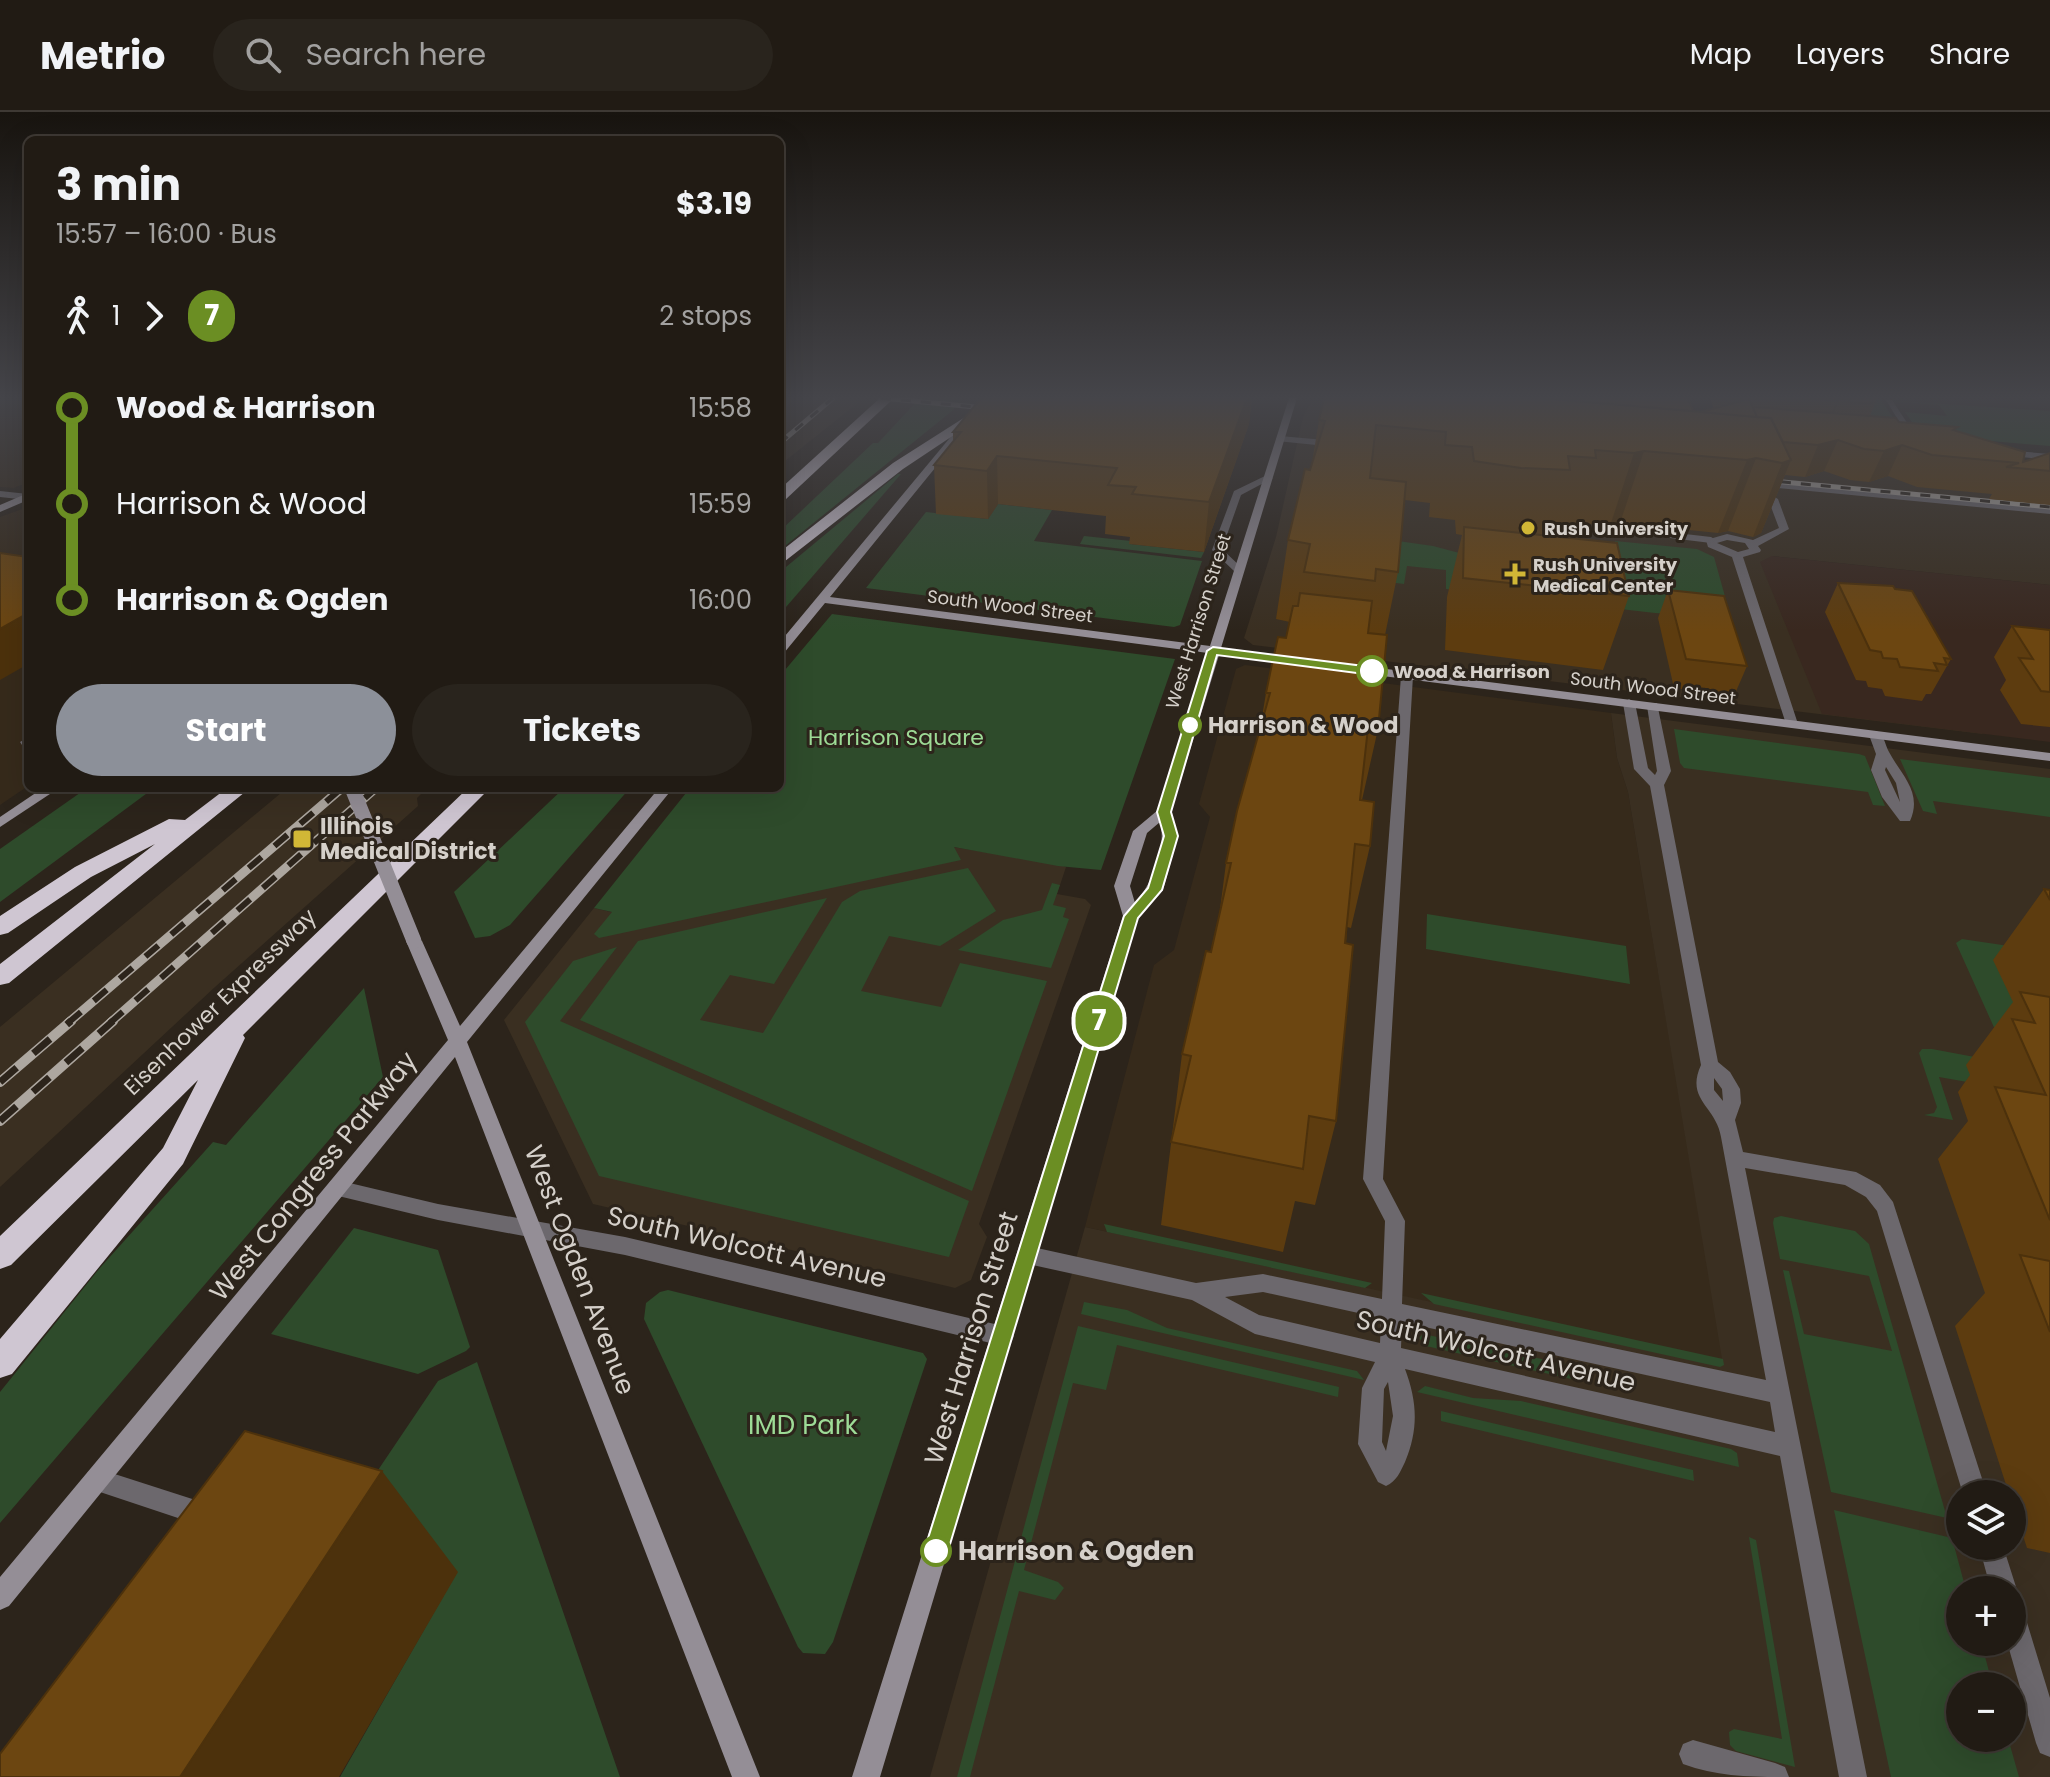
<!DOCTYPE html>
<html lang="en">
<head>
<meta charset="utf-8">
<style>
  :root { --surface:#211b14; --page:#29241d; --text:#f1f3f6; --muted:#a2a1a0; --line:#3e3934; --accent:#8c9099 }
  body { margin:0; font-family:Poppins,sans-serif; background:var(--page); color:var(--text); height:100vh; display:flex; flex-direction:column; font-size:30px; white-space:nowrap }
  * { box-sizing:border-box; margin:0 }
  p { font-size:26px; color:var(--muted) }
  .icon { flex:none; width:44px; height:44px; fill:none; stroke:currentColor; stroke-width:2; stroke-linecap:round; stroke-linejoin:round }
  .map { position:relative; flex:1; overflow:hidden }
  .sheet { position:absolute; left:24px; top:24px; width:760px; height:656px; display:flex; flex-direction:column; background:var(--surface); border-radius:12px; box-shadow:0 8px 32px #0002,0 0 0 2px var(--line) }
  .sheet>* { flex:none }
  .badge { padding:0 16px; border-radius:26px; font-size:28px; line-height:52px }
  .fabs { position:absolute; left:1946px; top:1368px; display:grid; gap:16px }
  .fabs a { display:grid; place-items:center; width:80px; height:80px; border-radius:50%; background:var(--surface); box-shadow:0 8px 32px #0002,0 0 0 2px var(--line); font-size:40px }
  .map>.badge { position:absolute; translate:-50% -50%; box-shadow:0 0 0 4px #fff }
  .legs { display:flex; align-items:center; gap:12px; height:88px; padding:0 32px; font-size:26px }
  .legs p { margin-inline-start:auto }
  .head { display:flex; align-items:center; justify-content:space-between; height:136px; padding:0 32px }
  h1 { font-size:44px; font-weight:700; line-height:60px }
  .action { display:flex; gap:16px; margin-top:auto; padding:16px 32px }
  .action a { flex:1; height:92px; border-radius:48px; background:var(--accent); color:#fff; font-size:32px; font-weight:700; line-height:92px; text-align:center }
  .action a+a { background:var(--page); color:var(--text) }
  ul { padding:0 32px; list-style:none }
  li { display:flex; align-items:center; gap:28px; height:96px; font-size:30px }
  li i { display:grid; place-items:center; width:12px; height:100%; margin:0 10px; background:currentColor }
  li i::after { content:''; width:20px; height:20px; margin:-10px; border:6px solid; border-radius:50%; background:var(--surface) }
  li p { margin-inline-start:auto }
  li:first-child i { background:linear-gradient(#0000 50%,currentColor 0) }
  li:last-child i { background:linear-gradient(currentColor 50%,#0000 0) }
  header { display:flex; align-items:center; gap:48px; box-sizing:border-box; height:112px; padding:0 40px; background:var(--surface); border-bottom:2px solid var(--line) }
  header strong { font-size:38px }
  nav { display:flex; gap:44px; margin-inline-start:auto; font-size:28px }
  .search { width:560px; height:72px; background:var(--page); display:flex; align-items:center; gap:20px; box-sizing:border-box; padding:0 28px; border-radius:44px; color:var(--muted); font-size:30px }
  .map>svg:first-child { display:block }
  .commercial { fill:#362a1b }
  .built { fill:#3a2f21; fill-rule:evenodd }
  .education { fill:#39281f }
  .green { fill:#2e4b2b }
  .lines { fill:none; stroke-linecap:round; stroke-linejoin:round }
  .lane { fill:#6c686d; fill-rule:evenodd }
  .street { fill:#6c686d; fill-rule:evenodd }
  .secondary { fill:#948e96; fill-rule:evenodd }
  .highway { fill:#cfc6d2; fill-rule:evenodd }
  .rail-far2-casing { stroke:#ada7a0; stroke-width:5 }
  .rail-far1-casing { stroke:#ada7a0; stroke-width:9 }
  .rail-casing { stroke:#ada7a0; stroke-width:10 }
  .rail-far2 { stroke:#2c241b; stroke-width:3; stroke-dasharray:10; stroke-linecap:butt }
  .rail-far1 { stroke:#2c241b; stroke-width:6; stroke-dasharray:17; stroke-linecap:butt }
  .rail { stroke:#2c241b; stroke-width:7; stroke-dasharray:22; stroke-linecap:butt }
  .secondary-bridge { stroke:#948e96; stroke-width:15 }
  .wall { fill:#5d3c0f }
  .shaded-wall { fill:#4c310c }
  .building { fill:#6c4611; stroke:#4c310c; stroke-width:2 }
  .line-1 { fill:#6b8e23; stroke:#fff; stroke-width:2 }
  .poi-dot { fill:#d1b736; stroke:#2c241b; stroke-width:3 }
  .stop-1-dot { fill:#fff; stroke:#6b8e23; stroke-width:4 }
  .labels { text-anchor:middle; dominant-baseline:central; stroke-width:6; stroke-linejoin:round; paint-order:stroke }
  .far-poi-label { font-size:18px; font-weight:bold; fill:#d5d0ca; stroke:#2c241b; text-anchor:start }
  .far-street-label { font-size:18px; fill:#d5d0ca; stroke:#2c241b }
  .far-stop-label { font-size:18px; font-weight:bold; fill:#d5d0ca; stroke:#2c241b; text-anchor:start }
  .stop-label { font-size:22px; font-weight:bold; fill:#d5d0ca; stroke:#2c241b; text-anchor:start }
  .park-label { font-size:22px; fill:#9ddb96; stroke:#2c241b }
  .poi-label { font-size:22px; font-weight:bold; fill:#d5d0ca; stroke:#2c241b; text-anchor:start }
  .street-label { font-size:22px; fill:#d5d0ca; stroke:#2c241b }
  .near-street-label { font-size:26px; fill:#d5d0ca; stroke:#2c241b }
  .near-park-label { font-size:26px; fill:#9ddb96; stroke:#2c241b }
  .near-stop-label { font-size:26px; font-weight:bold; fill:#d5d0ca; stroke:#2c241b; text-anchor:start }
</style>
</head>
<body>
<header>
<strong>Metrio</strong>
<div class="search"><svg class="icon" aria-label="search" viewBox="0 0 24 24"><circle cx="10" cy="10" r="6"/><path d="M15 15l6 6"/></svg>Search here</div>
<nav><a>Map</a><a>Layers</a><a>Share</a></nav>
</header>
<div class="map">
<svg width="2050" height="1665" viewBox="0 0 2050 1665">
  <rect width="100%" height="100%" fill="#2c241b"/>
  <g class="commercial">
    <path d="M0,286H28V370L14,376L0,375Z"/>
    <path d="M25,396H28V674L0,693V405Z"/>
    <path d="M1245,553L1611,601L1617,646L1628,680L1724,1253L1720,1255L1085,1115L1154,853L1174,838L1210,705L1199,692L1236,557Z"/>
  </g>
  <g class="built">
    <path d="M780,286H864L780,353Z"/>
    <path d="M1312,288L2050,351V473L1772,444L1983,622L1253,533L1244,526L1276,425L1303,305Z"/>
    <path d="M1611,601L2050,657V1665H930L1085,1115L1723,1253L1628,680L1617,646ZM1960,1382H2012V1434H1960ZM1960,1478H2012V1530H1960ZM1960,1574H2012V1626H1960Z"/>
    <path d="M287,676H427L417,686L418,694L215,875L0,1075V915Z"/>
    <path d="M947,734L1059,752L1066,755L1057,782L1085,787L1091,793L979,1112L987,1125L971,1168L955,1176L947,1174L593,1092L504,908L594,796L611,800Z"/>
  </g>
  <path class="education" d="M1772,444L2050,473V630L1822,602L1760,450Z"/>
  <g class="green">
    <path d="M920,286H963L952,299L780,438V419L873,331H878Z"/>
    <path d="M1855,286L2050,299V334L1921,323L1905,300L1947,304L1939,293L1881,288L1904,322L1877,320Z"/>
    <path d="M898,362H901L780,502V460Z"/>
    <path d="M998,392L1052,398L1034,429L1202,449L1180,513L1174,515L866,476L926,400L988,407Z"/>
    <path d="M1084,424L1131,429L1130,432L1204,440L1201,446L1080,432Z"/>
    <path d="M1370,425L1433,434L1482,447L1615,431V429L1697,437L1714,445L1731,506L1655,501L1446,477V458L1407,454L1404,472L1388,470Z"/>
    <path d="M832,502L1175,547L1101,758L1058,754L954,735L961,748L599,826L594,822L612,800L594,796L690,676H780V564Z"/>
    <path d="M1674,617L1859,642L1865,644L1885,694L1873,693L1868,680L1684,656L1680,651Z"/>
    <path d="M1900,647L2050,666V705L1933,689L1937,702L1923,699Z"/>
    <path d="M87,676H154L0,790V737Z"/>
    <path d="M564,676H630L510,813L490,824L475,826L454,780Z"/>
    <path d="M968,756L996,799L940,834L889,824L861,879L941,895L960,851L1047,869L972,1079L580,908L638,829L827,786L774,872L730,863L700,908L763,921L842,790L860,779Z"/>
    <path d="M1052,771L1060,773L1053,793L1066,796L1063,805L1069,807L1051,856L958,838L1003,808L1042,798Z"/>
    <path d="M1427,802L1626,834L1630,872L1426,837Z"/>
    <path d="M1962,827L2050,840L2048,966L1973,971L1939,965L1953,1008L1924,1003L1934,1001L1937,995L1919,941L1922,937H1932L1996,949L2006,942L1956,831Z"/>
    <path d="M617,835L560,909L969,1089L949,1145L599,1064L525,910L573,849Z"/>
    <path d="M364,876L383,965L0,1411V1280L99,1157L213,1030L226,1033Z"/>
    <path d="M1781,1104L1855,1119L1869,1132L1947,1406L1831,1380L1783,1158L1789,1159L1804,1222L1892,1239L1869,1164L1780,1147L1773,1111L1774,1106Z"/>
    <path d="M1104,1112L1372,1171L1365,1176L1107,1120Z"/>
    <path d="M354,1116L438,1138L470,1235L466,1239L418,1262L271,1222Z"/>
    <path d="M668,1178L923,1241L927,1247L833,1530L825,1542L803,1541L798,1535L644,1207L646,1191L660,1180Z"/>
    <path d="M1421,1181L1723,1247L1724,1253L1720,1255L1434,1192Z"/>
    <path d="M1084,1190L1127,1198L1167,1216L1357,1259L1364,1268L1081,1202Z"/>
    <path d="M1078,1214L1339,1275L1338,1285L1117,1233L1106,1278L1073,1271L1024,1458L1058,1470L1064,1476L1055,1488L1019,1479L970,1665H957Z"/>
    <path d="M1423,1222L1580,1255V1269L1426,1234L1419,1226Z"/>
    <path d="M477,1250L620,1665H340L457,1460L335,1422L438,1269Z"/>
    <path d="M1425,1274L1473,1286L1521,1289L1731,1337L1737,1341L1739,1355L1417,1280Z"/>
    <path d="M1441,1299L1693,1358L1694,1369L1441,1309Z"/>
    <path d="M1834,1398L1952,1426L1966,1478H1960V1530H1981L1993,1574H1960V1626H2008L2019,1665H1891Z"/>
    <path d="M1749,1425L1756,1428L1795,1655L1736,1639L1730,1633L1729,1620L1734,1617L1782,1627Z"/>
  </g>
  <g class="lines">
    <g class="lane">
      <path d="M1886,288H1892L1919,329L1918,331H1912Z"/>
      <path d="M1280,324L1336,329L1340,332L1336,335L1277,329V325Z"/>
      <path d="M1265,364L1273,366L1241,383L1222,437L1243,457L1234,459L1212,438L1234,379Z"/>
      <path d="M1761,369L2050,396V402L1758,374V370Z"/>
      <path d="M1773,384L1778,387L1789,417L1758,434L1761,438L1760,440L1743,445L1798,612L1792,616L1786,612L1732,445L1708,435L1706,428L1727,422L1753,428L1779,416L1768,387ZM1727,428L1745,431L1749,437L1738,440L1717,431Z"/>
      <path d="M1407,560L1413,564L1383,1067L1405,1109L1402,1192L1766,1268C1751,1187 1736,1106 1721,1025C1716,994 1685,988 1701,953L1650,674L1634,657L1623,591L1629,587L1635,591L1648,656L1655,663L1657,659L1647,594L1649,591H1657L1671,659L1664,673L1718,950L1730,960L1740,977L1741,991L1735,1008L1743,1040L1856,1060L1880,1073L1893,1090L1987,1382H1963L1877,1099L1866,1085L1845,1073L1745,1056L1867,1665H1839L1780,1344L1405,1257C1417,1289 1419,1317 1405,1350C1400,1360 1397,1369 1386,1374L1378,1370L1358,1332L1362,1276L1375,1250L1255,1222L1192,1188L1028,1152L1021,1149L1018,1143L1021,1137L1028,1134L1196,1171L1263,1162L1382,1187L1385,1109L1363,1067L1401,564ZM1714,966L1722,977L1723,989L1714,978ZM1263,1180L1381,1206L1380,1231L1259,1203L1225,1185ZM1402,1210L1770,1290L1775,1320L1401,1236ZM1388,1270L1393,1304L1386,1339L1382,1330L1384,1277Z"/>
      <path d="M1876,619C1885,623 1884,631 1889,640C1901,663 1923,680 1910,709H1900L1882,685L1871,658L1876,642L1869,623ZM1886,655L1896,671L1900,690L1885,658Z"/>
      <path d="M27,626L28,634L22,633L20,630Z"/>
      <path d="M96,1356L214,1394L217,1403L214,1412L205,1415L88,1376L84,1368L88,1360Z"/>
      <path d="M1979,1434H2003L2017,1478L2013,1487L2012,1478H1991Z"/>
      <path d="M2012,1491L2021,1495L2025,1504L2050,1586V1645L2040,1641L2036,1631L2007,1530H2012Z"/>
      <path d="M1693,1628L1775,1651L1785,1655L1789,1665C1752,1665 1718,1665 1683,1652L1679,1642L1683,1632Z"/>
    </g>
    <g class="street">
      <path d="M2004,338L2050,342V348L2001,343V339Z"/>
      <path d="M0,379L28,382V388L0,385Z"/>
      <path d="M1633,416L1711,425L1716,428L1711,431L1629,421V417Z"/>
      <path d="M337,1068L438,1092L625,1125L1003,1214L1011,1217L1014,1224L1011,1231L1003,1234L625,1143L438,1108L330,1082L327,1076L330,1070Z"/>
    </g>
    <g class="secondary">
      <path d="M983,286H992L830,485L1210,534L1289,286H1297L1221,536L1293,545L1299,549L1293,553L1219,543L1171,700L1178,724L1163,778L1138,806L880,1665H852L1123,804L1114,774L1133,719L1158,698L1208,541L825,491L784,541L780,542V530ZM1160,710C1167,736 1152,772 1135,791L1130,774L1147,721Z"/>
      <path d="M28,381V388L0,400V393Z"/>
      <path d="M1363,554L2050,641V649L1359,561L1357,558Z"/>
      <path d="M43,676H59L0,715V705Z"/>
      <path d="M659,676H673L467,930L760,1665H732L455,945L9,1494L0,1498V1465L448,928L406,829L408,825L414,824L422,829L460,914Z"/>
    </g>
    <g class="highway">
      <path d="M880,286H894L785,388L780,389V377Z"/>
      <path d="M973,300L979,304L978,307L903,357L780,453V440L893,351Z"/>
      <path d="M227,676H250L9,871L0,873V852L155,732L91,765L8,821L0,823V804L75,755L169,707L185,708Z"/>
      <path d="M468,676H490L243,923L245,926L183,1052L12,1262L0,1266V1227L163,1036L198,968L11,1153L0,1157V1124Z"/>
    </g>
    <g class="rail-far2-casing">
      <g id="rail-far2">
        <path d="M881,286L997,297"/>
        <path d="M780,331L833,286"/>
        <path d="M1761,368L2050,395"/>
      </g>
    </g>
    <g class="rail-far1-casing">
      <g id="rail-far1">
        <path d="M68,911L342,676"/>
        <path d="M110,911L376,676"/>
      </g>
    </g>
    <g class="rail-casing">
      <g id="rail">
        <path d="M0,970L71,909"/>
        <path d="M0,1009L113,909"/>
      </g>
    </g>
    <use href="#rail-far2" class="rail-far2"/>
    <use href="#rail-far1" class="rail-far1"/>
    <use href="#rail" class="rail"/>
    <path class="secondary-bridge" d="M352,676L414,829"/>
  </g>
  <g class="wall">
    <path d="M981,286H1252L1249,312L1204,440L1129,432L1130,425L1105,422L1106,404L998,392L988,407L936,402L934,353L953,330V320Z"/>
    <path d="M1710,286H1877L1870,304L1899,310L1956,319L2023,350L2050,341V393L1989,387L1992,382L1917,375L1888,364L1869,370L1850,368L1824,359L1805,365L1785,363L1761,421L1753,425L1728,419L1718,421L1620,411L1610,414L1577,411L1574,420L1552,418L1550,424L1629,484L1603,558L1445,538L1447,485L1462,423L1456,422L1455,408L1429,405L1430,391L1405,388L1398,460L1385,523L1378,617L1362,688L1370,734L1351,816L1347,815L1336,1009L1315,1093L1295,1089L1283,1140L1161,1113L1182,942L1211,840L1219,805L1226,751L1260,617L1266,581L1286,526L1290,510L1276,507L1288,428L1312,351L1319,308L1701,300L1714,297Z"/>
    <path d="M1838,471L1951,547L1931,582H1926L1922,589L1885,584L1882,577L1868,575L1866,569L1856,568L1825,500Z"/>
    <path d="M1668,478L1747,554L1734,584L1674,576L1658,506Z"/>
    <path d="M2012,514L2050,518V615L2021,612L2000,578L2006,568L1994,545Z"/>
    <path d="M2044,777L2050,778V1441L2027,1436L2012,1390V1382H2009L1955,1214L1985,1181L1938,1047L1968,1009L1958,980L1970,963L1966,953L2013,890L1993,848Z"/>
  </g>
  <g class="shaded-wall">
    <path d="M1247,286H1252L1249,312L1204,440L1209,390Z"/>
    <path d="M1831,286H1840L1830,309H1828L1837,289Z"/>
    <path d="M1838,328L1824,359L1805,365L1818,333Z"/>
    <path d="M1902,333L1888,364L1869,370L1884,339Z"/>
    <path d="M1644,339L1620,411L1610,414L1634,341Z"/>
    <path d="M997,344L998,392L988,407L987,359Z"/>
    <path d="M1756,346L1728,419L1718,421L1747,348Z"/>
    <path d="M1791,348L1761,421L1753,425L1782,351Z"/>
    <path d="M28,501V552L0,568V517Z"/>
    <path d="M382,1359L458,1460L339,1665H180Z"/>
  </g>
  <g class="building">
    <path d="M981,286H1247L1209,390L1132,382L1136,375L1108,373L1117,356L997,344L987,359L934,353L961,320H953Z"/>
    <path d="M1324,286H1541L1771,306L1791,348L1782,351L1756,346L1747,348L1644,339L1634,341L1595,338L1596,346L1568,344L1570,358L1521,356L1474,349L1472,335L1445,333L1446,320L1376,313L1370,366L1406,370L1398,460L1376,457L1375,469L1304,460L1310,432L1288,428L1305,357L1310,358L1325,309L1319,308Z"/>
    <path d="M1541,286H1688L1693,299Z"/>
    <path d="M1809,286H1836L1837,289Z"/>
    <path d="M1848,286H1871L1872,292L1850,290Z"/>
    <path d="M1749,287L1757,305L1701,300Z"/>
    <path d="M1753,295L1896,306L1899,310L1958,315L1953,318L2025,340L2023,350L2050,341V359L2006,355L2019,351L1932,343L1902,333L1884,339L1864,337L1838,328L1818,333L1783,330L1771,306L1757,305Z"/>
    <path d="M1464,415L1617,431L1629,484L1463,466Z"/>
    <path d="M0,441L28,445V501L0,517Z"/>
    <path d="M1838,471L1893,474L1895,477L1912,479L1951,547L1944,546L1947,553L1934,551L1938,559L1900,555L1897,547L1883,546L1881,540L1870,538Z"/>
    <path d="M1668,478L1724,484L1747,554L1686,547Z"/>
    <path d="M1300,481L1372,489L1368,521L1387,523L1378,617L1368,616L1360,688L1374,690L1370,734L1355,732L1345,831L1353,833L1336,1009L1309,1004L1303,1057L1171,1030L1191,944L1182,942L1206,839L1211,840L1231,751H1226L1237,699L1270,581H1266L1272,552L1278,525L1286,526L1293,494H1298Z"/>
    <path d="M2012,514L2050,518V580L2041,579L2019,546L2033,547Z"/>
    <path d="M2044,777L2050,778V788Z"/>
    <path d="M2020,880L2050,885V1108L1995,975L2046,983L2012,907L2035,911Z"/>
    <path d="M2020,1143L2050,1149V1220Z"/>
    <path d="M245,1319L382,1359L180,1665H0V1642Z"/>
  </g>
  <linearGradient id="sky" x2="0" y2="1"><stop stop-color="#18140f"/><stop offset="0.55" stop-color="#45454a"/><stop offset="1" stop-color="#45454a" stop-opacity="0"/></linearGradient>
  <rect width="2050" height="519" fill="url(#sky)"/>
  <path class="line-1" d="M1213,535L1372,555L1378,559L1372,563L1217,543L1171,700L1178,724L1162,778L1138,806L948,1439L944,1447L936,1451L927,1447L924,1439L1124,804L1148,776L1164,724L1157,700L1207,539Z"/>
  <g class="poi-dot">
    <circle cx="1528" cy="416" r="8"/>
    <path d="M1511 450h8v8h8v8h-8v8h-8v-8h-8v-8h8z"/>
    <rect x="292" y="717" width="20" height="20" rx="4"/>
  </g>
  <g class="stop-1-dot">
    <circle cx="1372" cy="559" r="14"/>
    <circle cx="1190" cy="613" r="10"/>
    <circle cx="936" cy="1439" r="14"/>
  </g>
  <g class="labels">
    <g class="far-poi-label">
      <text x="1544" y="416">Rush University</text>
      <text x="1533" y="452">Rush University<tspan x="1533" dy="21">Medical Center</tspan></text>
    </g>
    <g class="far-street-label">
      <text transform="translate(1010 494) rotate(7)">South Wood Street</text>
      <text transform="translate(1198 509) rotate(-73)">West Harrison Street</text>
      <text transform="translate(1653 576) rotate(7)">South Wood Street</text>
    </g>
    <g class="far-stop-label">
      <text x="1394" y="559">Wood &amp; Harrison</text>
    </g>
    <g class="stop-label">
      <text x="1208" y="613">Harrison &amp; Wood</text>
    </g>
    <g class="park-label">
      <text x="896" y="625">Harrison Square</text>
    </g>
    <g class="poi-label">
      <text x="320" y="714">Illinois<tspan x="320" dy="25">Medical District</tspan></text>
    </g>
    <g class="street-label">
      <text transform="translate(220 890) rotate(-44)">Eisenhower Expressway</text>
    </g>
    <g class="near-street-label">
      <text transform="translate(313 1064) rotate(-51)">West Congress Parkway</text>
      <text transform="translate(747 1135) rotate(13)">South Wolcott Avenue</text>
      <text transform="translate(580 1158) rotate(69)">West Ogden Avenue</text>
      <text transform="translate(971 1226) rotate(-73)">West Harrison Street</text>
      <text transform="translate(1496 1239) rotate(13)">South Wolcott Avenue</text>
    </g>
    <g class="near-park-label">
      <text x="803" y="1313">IMD Park</text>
    </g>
    <g class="near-stop-label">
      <text x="958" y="1439">Harrison &amp; Ogden</text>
    </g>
  </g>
</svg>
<div class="fabs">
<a><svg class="icon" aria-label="layers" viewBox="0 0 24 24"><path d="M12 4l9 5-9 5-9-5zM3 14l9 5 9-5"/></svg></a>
<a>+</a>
<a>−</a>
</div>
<b class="badge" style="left:1099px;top:909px;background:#6b8e23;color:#fff">7</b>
<section class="sheet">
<div class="head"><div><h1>3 min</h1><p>15:57 – 16:00 · Bus</p></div><b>$3.19</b></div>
<div class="legs"><svg class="icon" aria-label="walk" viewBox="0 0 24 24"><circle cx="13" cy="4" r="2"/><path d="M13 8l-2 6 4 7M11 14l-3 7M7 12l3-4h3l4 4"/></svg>1<svg class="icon" aria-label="forward" viewBox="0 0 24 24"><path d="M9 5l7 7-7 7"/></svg><b class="badge" style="background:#6b8e23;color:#fff">7</b><p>2 stops</p></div>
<ul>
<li><i style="color:#6b8e23"></i><b>Wood &amp; Harrison</b><p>15:58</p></li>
<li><i style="color:#6b8e23"></i><span>Harrison &amp; Wood</span><p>15:59</p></li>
<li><i style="color:#6b8e23"></i><b>Harrison &amp; Ogden</b><p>16:00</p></li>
</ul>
<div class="action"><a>Start</a><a>Tickets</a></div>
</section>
</div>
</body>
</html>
